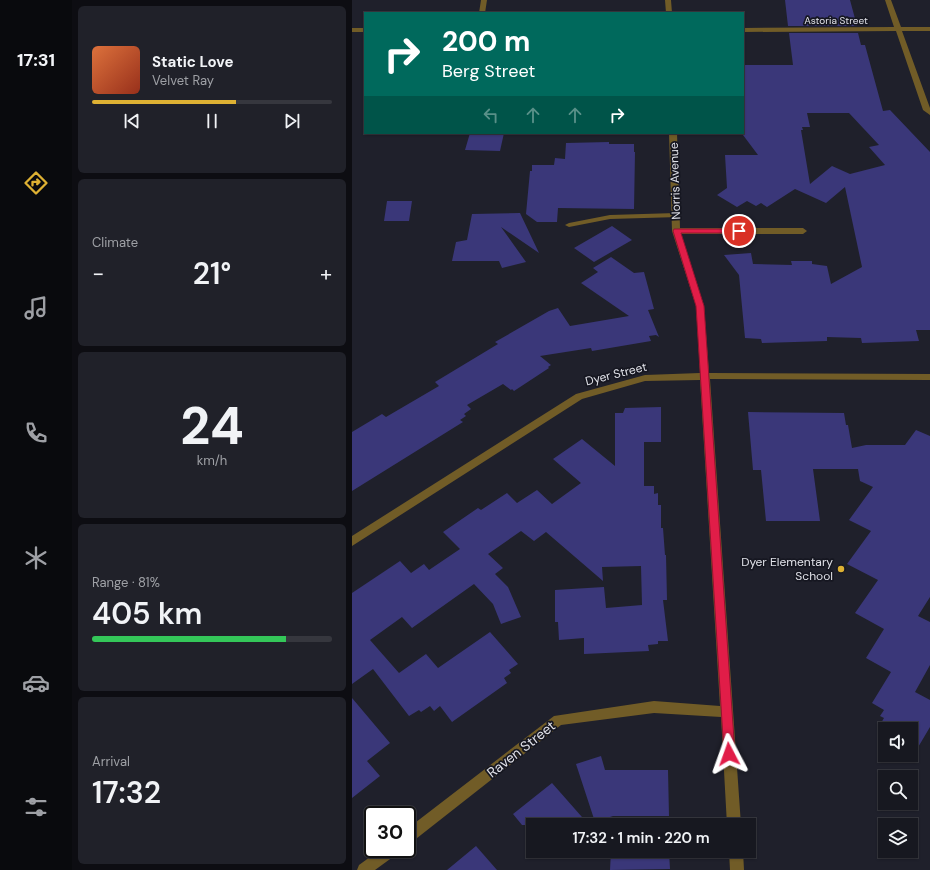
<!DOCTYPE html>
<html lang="en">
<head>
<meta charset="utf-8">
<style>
  :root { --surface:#171820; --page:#202129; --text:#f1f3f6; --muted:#9ea0a5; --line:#36373e; --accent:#deb133 }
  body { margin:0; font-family:"DM Sans",sans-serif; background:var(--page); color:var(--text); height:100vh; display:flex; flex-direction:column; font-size:15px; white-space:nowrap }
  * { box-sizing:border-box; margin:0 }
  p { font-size:13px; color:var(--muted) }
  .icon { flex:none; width:22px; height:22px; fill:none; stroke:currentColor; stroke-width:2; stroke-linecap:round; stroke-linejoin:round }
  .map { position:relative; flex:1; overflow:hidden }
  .details { display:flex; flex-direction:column; gap:6px; padding:6px; background:#0d0d12; width:280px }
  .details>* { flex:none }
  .banner { position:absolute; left:12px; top:12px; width:380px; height:122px; border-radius:0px; box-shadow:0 1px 3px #0004,0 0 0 1px var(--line); background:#00695c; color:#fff; overflow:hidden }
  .controls { position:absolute; left:526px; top:722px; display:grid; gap:8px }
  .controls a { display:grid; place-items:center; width:40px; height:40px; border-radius:0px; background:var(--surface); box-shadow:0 1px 3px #0004,0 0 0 1px var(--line); font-size:20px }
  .speed { position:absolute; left:12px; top:806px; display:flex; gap:8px; font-size:20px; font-weight:700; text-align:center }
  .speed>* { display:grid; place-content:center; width:52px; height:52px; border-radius:50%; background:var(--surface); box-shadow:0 1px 3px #0004,0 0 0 1px var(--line); line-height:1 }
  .speed .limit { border:2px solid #111; border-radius:6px; background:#fff; color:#111 }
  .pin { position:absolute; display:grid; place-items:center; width:34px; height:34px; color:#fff; margin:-17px; border:2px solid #fff; border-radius:50%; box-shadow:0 1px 4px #0007 }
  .me { position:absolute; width:44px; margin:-22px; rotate:356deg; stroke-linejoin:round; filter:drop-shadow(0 0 3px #0008) }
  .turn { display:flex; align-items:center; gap:14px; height:84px; padding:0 12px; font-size:18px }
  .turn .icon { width:52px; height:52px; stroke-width:2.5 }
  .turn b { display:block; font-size:28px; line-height:34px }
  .lanes { display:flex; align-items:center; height:38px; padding:0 12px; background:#0003; justify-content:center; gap:20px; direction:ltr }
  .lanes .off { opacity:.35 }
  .big { font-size:30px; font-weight:600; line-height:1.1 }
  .details .card { flex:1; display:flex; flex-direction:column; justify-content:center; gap:6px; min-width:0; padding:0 14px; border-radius:6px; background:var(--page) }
  .details .dial { align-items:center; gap:0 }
  .dial b { font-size:52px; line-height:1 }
  .song { display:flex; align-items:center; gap:12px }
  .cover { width:48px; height:48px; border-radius:6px; background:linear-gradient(135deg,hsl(20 70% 55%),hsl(10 70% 35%)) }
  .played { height:4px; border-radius:2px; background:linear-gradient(90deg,var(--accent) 60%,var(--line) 60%) }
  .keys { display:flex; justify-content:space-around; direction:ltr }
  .heat { display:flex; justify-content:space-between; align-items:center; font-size:22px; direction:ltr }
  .charge { height:6px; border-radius:3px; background:linear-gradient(90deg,#34c759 81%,var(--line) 0) }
  .trip { position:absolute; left:174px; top:818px; width:230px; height:40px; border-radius:0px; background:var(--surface); box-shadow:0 1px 3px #0004,0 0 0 1px var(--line); font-weight:600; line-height:40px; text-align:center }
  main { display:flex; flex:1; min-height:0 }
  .tabs { display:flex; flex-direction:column; width:72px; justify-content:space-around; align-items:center; background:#090a0d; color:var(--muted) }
  .tabs .icon { width:28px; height:28px }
  .tabs .on { color:var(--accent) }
  .tabs b { font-size:18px; color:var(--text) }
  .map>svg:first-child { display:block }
  .building { fill:#3a3779; fill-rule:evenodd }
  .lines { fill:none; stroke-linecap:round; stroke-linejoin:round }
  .lane { fill:#715c27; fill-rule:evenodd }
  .street { fill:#715c27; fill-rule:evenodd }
  .route { fill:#e11d48; stroke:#92132f }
  .poi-dot { fill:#deb133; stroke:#161721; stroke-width:1.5 }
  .labels { text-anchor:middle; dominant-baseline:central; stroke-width:3.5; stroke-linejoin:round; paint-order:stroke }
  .far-street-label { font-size:10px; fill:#e0e1e8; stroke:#161721 }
  .street-label { font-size:12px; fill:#e0e1e8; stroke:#161721 }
  .poi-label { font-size:12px; fill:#e0e1e8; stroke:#161721; text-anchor:end }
  .near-street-label { font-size:14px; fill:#e0e1e8; stroke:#161721 }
</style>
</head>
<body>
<main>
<nav class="tabs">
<b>17:31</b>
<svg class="icon on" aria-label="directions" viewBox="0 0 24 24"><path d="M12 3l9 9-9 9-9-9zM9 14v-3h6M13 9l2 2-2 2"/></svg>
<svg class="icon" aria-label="music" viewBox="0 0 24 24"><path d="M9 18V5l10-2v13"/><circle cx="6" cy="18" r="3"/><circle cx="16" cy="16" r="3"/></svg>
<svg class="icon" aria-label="phone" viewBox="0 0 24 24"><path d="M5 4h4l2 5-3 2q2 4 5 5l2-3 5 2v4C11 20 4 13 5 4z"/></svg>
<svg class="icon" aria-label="climate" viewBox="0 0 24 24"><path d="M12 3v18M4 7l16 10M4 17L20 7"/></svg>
<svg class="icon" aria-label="car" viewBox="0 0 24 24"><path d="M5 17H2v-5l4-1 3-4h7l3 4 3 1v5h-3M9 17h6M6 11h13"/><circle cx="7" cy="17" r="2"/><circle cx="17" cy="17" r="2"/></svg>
<svg class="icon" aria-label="filters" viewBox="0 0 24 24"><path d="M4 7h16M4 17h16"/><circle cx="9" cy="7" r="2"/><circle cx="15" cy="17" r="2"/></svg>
</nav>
<section class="details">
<div class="card">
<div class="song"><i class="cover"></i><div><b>Static Love</b><p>Velvet Ray</p></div></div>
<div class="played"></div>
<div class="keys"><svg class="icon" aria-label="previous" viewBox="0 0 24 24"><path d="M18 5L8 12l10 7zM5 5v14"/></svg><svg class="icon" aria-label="pause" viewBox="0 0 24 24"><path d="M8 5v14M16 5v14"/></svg><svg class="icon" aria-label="next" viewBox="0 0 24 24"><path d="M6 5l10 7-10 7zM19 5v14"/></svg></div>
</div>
<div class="card"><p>Climate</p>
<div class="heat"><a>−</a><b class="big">21°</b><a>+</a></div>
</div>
<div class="card dial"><b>24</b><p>km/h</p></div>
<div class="card"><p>Range · 81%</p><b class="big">405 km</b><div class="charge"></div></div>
<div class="card"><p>Arrival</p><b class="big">17:32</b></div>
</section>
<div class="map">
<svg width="578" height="870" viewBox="0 0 578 870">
  <rect width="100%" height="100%" fill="#1f202b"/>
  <!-- building -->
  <path class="building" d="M433,0H498L505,26H436Z
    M437,33H506L509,45H513L531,111L538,110L578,152V330H564L567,341L510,343L509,338L475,337V341L410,343L409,339L393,338L387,275L372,255L399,253L401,264L440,265L439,261H460V264L475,266L479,284L510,267L493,187L474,203L443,189L415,207L409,203L404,206L395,201L385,207L365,195L375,188L373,155H406L391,135V65H441ZM455,113H497L527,145L517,147L533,165L498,174L480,166L458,184L449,130H451L450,127H458Z
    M118,133H152L148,151L113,150Z
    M257,142V144H282V152H283L282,209L206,208L205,222H185L174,214L178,171H180V165H202L203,158L213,159L214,143Z
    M35,201H60L57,221H32Z
    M168,213L187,253L149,227L174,262L150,268L147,261H100L104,242L115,240L120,214Z
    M260,226L280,240L242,262L222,248Z
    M259,257L282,273L292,272L302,309L296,310L307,337L304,335L297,336L299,341L240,351L239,348L188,356L199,365L196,367L197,368L162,391L160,389L159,390L151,384L115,405L119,409L112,414L114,416L108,420L111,422L0,491V432L30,414L34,417L87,386L83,382L146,344L143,342L197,311L206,308L218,326L277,316L229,283L246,272L241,268Z
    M309,407V442H292V486H302V494L306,493V505H309V528H311L313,555H314L315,600H311L316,641H306V644L296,645L297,651L232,654V638L207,640L206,622H203V590L252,587L254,608L290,605L289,566L250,567L251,581L194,532L182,541L169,531L136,554L151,568L143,574L156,587L169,617L149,624L141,604L122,584L60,628L50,617L18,640L47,673L74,654L86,668L138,632L166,664L157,670L159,673L152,678L155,683L100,722L88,706L82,711L78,706L69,712L67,710L57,716L21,669L0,684V593L48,561L59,573L72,564L77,570L108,549L91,532L126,508L129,510L155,493L165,503L185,490L200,504L229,483L201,459L230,439L263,466V413H271L273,408Z
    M396,412L492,413L494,425H496L500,448L514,445H553L564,430L578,436V597L566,616L578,622V665L563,692L578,700V727L565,749L559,747V729H533V734L525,730L532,718L528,716L532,710L520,703L539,672L514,658L532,629L503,613L526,580L495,564L519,531L497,520L521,487L508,481L506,469H461L468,521H414L409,470H401Z
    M0,698L38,743L15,761L28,776L0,798Z
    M249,756L253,770H316L317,816H261L243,822L224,764Z
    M200,783L237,825H170L161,814Z
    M124,846L145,870H95Z
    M259,851H317L318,869L258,870Z"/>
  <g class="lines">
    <!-- lane -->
    <path class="lane" d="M129,0H135L133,13H127Z
      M324,213H327V217L258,219L217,227L213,225L217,223L258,215Z"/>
    <!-- street -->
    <path class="street" d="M313,0H319L320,13H314Z
      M533,0H539L549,27H578V31H550L578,108V115L571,110L544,31L391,32V28L542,27Z
      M0,28H13V32H0Z
      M317,133H325L328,228H451L455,231L451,234H329L352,306L357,373L578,374V380L358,379L389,825H375L369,717L302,713L209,725L60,842L55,844V829L202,716L302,701L368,706L348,380L293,381L230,399L0,546V536L224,394L293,375L348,373L344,306L320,231Z
      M29,849H47L45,854L23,870H5L7,865Z
      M377,851H391L392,870H378Z"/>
  </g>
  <!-- route -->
  <path class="route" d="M322,229H387L391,231L387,233H329L352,306L383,754L381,758L377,760L373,758L372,754L344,306L321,231Z"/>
  <!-- markers -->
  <circle class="poi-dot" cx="489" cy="569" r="4"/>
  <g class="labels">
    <!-- far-street labels -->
    <g class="far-street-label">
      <text x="484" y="20">Astoria Street</text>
    </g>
    <!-- street labels -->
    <g class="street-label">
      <text transform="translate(323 181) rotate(-92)">Norris Avenue</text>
      <text transform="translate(264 374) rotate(-14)">Dyer Street</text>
    </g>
    <!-- poi labels -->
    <g class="poi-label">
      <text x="481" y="562">Dyer Elementary<tspan x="481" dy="14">School</tspan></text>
    </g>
    <!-- near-street labels -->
    <g class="near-street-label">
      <text transform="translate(169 749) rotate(-38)">Raven Street</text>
    </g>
  </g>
</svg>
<div class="controls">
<a><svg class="icon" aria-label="sound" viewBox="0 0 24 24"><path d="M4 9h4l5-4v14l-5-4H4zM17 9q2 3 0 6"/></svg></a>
<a><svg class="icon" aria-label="search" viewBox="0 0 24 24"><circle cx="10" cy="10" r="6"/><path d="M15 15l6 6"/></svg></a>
<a><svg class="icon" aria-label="layers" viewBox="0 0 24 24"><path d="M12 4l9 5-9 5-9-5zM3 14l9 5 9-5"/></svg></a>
</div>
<div class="speed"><div class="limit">30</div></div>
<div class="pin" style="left:387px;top:231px;background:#d93025"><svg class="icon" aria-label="arrive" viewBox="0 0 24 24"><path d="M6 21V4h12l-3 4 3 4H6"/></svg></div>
<svg class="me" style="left:377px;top:754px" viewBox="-20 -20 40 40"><path d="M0-17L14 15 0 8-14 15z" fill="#e11d48" stroke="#fff" stroke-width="4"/></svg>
<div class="trip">17:32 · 1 min · 220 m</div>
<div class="banner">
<div class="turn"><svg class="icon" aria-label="right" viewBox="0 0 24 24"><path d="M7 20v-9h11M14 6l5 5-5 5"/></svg><div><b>200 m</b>Berg Street</div></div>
<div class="lanes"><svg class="icon off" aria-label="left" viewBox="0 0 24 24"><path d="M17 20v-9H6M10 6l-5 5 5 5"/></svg><svg class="icon off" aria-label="ahead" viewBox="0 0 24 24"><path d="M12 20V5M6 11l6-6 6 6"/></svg><svg class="icon off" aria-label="ahead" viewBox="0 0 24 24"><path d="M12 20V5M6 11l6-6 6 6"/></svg><svg class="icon" aria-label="right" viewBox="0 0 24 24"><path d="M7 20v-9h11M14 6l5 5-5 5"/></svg></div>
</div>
</div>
</main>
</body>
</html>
